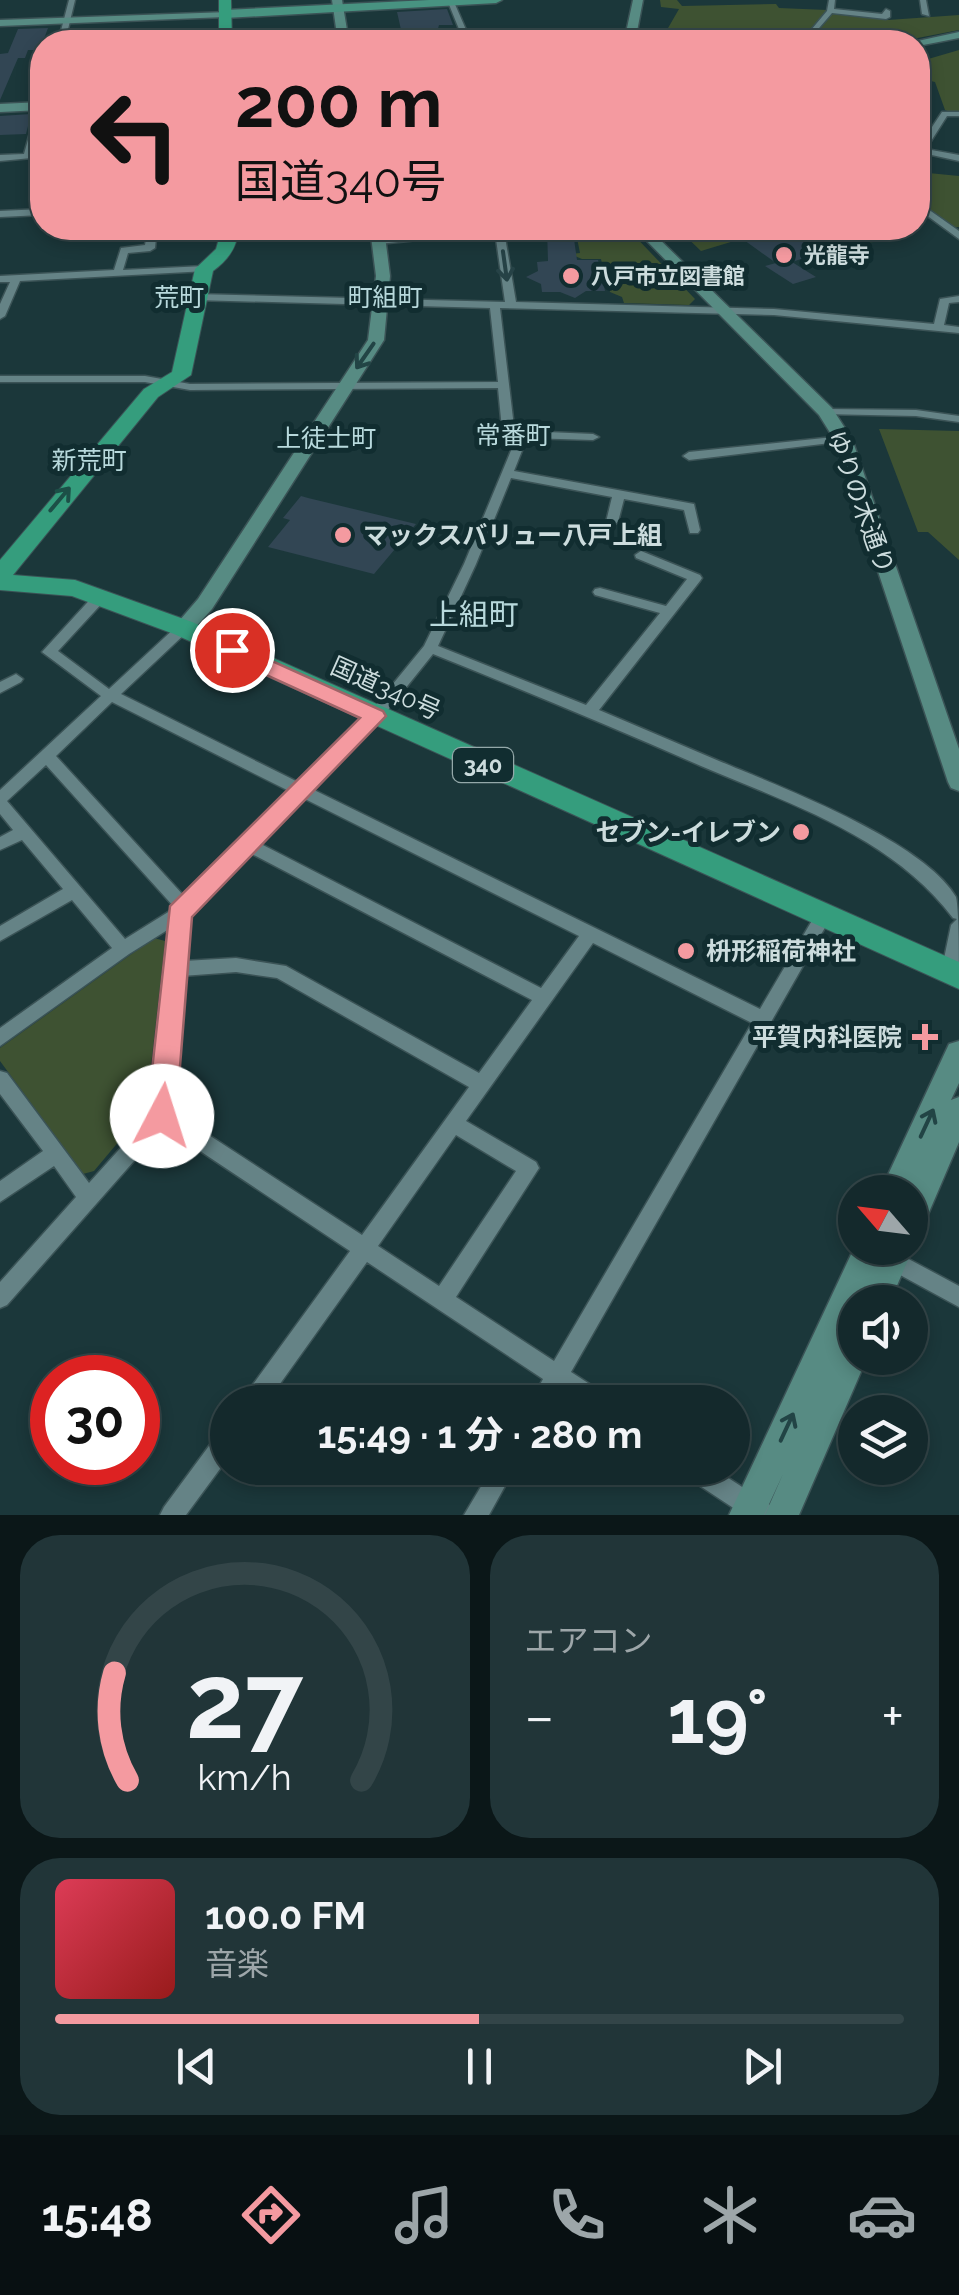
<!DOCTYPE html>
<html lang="ja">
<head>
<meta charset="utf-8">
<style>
  :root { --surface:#14292c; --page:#213538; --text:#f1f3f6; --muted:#9da6a9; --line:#334548; --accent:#f49aa0 }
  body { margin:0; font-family:Raleway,"Noto Sans JP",sans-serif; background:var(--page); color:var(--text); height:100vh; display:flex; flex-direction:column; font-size:38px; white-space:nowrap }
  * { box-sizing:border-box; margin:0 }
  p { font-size:32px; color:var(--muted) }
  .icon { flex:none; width:55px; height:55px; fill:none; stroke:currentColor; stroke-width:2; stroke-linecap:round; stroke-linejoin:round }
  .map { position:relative; height:1515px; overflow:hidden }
  .drawer { display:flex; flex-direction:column; gap:20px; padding:20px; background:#0b1718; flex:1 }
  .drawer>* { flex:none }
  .hud { position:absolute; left:30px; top:30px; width:900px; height:210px; border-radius:40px; box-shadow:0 5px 15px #0003,0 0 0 2px var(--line); background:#f49aa0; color:#111; overflow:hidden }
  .needle { width:65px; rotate:298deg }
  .tools { position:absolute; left:838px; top:1175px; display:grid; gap:20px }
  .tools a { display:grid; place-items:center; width:90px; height:90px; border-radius:50%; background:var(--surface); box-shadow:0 5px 15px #0003,0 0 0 2px var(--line); font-size:50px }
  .speed { position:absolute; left:30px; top:1355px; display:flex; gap:20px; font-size:50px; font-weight:700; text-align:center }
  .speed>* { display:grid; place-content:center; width:130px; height:130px; border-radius:50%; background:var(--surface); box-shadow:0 5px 15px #0003,0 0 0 2px var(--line); line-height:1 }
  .speed .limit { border:15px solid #d22; background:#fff; color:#111 }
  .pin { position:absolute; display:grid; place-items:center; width:85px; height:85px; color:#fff; margin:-42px; border:5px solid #fff; border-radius:50%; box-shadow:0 2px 10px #0007 }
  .me { position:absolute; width:110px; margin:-55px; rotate:5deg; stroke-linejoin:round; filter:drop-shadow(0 0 8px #0008) }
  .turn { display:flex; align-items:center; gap:35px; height:210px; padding:0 40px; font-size:45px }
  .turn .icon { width:130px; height:130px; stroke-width:2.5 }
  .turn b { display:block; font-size:70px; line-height:85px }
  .big { font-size:75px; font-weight:700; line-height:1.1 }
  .drawer .card { flex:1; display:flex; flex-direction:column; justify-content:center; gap:15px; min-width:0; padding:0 35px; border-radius:40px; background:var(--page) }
  .drawer .dial { align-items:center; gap:0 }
  .dial svg { height:260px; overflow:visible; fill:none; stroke:var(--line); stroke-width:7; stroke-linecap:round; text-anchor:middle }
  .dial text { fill:var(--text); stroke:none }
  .song { display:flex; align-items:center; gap:30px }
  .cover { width:120px; height:120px; border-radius:15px; background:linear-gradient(135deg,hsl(350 70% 55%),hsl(0 70% 35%)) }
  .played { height:10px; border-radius:5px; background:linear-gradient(90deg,var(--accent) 50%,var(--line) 50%) }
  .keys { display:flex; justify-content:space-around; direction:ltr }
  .heat { display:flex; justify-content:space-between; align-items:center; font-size:55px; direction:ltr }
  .drawer .tiles { flex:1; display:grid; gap:20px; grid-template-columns:1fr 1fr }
  .card:last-child { grid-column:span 2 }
  .trip { position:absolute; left:210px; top:1385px; width:540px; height:100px; border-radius:50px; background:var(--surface); box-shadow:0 5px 15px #0003,0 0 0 2px var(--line); font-weight:700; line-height:100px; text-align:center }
  .tabs { display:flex; height:160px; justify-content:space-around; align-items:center; background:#081012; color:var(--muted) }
  .tabs .icon { width:70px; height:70px }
  .tabs .current { color:var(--accent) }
  .tabs b { font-size:45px; color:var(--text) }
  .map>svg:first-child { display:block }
  .green { fill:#3e5232 }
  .building { fill:#324654 }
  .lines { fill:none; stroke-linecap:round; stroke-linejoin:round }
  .street-casing { stroke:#3b5356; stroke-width:3 }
  .secondary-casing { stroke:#3b5356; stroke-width:3 }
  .primary-casing { stroke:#3b5356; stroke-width:3 }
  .highway-casing { stroke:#3b5356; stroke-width:2 }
  .street { fill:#658386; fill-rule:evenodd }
  .secondary { fill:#578b83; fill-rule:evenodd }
  .primary { fill:#489381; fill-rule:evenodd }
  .highway { fill:#359d7d; fill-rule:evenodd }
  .oneway { stroke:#264246 }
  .oneway2 { stroke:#224445 }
  .oneway3 { stroke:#1c4f47 }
  .route { fill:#f49aa0; stroke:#9f6468; stroke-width:2.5 }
  .poi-dot { fill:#f49aa0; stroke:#112d30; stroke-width:4 }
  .labels { text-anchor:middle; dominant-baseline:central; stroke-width:10; stroke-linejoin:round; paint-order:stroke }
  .far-poi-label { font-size:22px; font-weight:bold; fill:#ccdcdd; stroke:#112d30; text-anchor:start }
  .shield { fill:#112d30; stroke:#94a8a9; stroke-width:2.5 }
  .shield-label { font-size:22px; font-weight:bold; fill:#ccdcdd }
  .far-quarter-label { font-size:25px; fill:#b8d9dc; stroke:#112d30 }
  .street-label { font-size:25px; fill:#ccdcdd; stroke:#112d30 }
  .poi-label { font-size:25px; font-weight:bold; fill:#ccdcdd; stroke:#112d30; text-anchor:start }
  .quarter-label { font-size:30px; fill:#b8d9dc; stroke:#112d30 }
</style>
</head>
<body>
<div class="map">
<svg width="959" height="1515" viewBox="0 0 959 1515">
  <rect width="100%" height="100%" fill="#1b373a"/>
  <!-- green -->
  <path class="green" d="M660,0H677L682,6L776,4L779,8L827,10L801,42H660L679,9L661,7Z
    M833,12L888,20L959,15V30L897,42H834L837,36L816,34Z
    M959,50V116L945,110L935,82L918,78V62Z
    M918,172L959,176V227L946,228L918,205Z
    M575,228H627L695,299L689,305L624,303L622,297L610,292L607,282L618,274L603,268L601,259H582L570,254L580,253Z
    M677,228H730L744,238L701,251Z
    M808,228H892L889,241L845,244Z
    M879,429L959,431V560L928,532H918Z
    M154,938L165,941L147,1101L141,1115L94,1171L83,1174L0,1061V1048Z"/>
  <!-- building -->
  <path class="building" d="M447,9L453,25H439L437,32L402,34L397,12Z
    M48,28L40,50H28L25,58H18L0,100V54L8,53L18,29Z
    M31,114L26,134L0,135V116Z
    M794,228L817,241L809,243L816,248L800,253L807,257L792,262L816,277L793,284L765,266L776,263L744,240Z
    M547,229L573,232L577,260H598L600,268L615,274L603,281L605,291H586L575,298L560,292H542L541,284L526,277L538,271L537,262L548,261Z
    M301,496L308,498L416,524L374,574L268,547L290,520L283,518Z"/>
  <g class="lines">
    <!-- street casing -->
    <g class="street-casing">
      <path id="street" d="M69,0H75L65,42H58Z
        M451,0L454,2L470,39L632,32L636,34L632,36L451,42L463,39L448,2Z
        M829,0H835L834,9L882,14L886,9L890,11V17L886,19L832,13L807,42H801L827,11Z
        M920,0H926L929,16L922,14Z
        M42,102V117L33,153H42V157L0,161V155L24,154L38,104Z
        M942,112H959V116H947L926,149L959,155V161L918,152V148Z
        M918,202L959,231V239L918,209Z
        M42,209V215L0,217V211Z
        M148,228H157L155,248L150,251L128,253L123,270L204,266L209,269L207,271L20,281L5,316L0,319V304L10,282H0V276L114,270L121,248L145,245Z
        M481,228H508L504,231L516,302L774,309L934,324L940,299L959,296V302L949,303L944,325L959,327V333L774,315L500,308L514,427L524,431L593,434L599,437L593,440L527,438L514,471L694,504L700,530L698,533H690L684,510L624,499L618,522L612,526L608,525L606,522L612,497L511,478L476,564L438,646L586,705L660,613L595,595L593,592L595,589L600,588L666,606L687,579L636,558L635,555L641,551L700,575L702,578L700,581L599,710C639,727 679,744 719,761C779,786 924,841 956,897C959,910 959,956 959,973L956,978L950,980L944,978L941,973L951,925L957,919L953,918C892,837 791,804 701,766C612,727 523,690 433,654L380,720L312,789L760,1009L817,912L823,910L829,912L831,917L571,1372L605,1394L608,1402H578L561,1391L554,1402H531L543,1379L367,1262L267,1402H243L246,1394L350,1251L164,1127L7,1305L0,1308V1282L76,1197L54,1166L0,1202V1181L43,1151L0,1094V1071L7,1073L89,1183L153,1112L169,929L129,954L0,1046V1028L112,948L72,900L0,941V926L63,889L22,840L0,850V837L13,830L0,814V790L101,696L42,652L96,593L101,592L108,596L106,599L58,651L109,689L178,625H188L190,628L188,631L121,694L300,783L370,712L424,646L464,564L517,436L502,429L498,388L190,390L145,382H0V376H145L190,384L498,382L490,308L195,300L190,297L195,294L505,302L495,232L379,244L374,241L379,238ZM112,702L291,792L185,897L56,756ZM46,765L175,908L173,909L125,939L7,801ZM303,798L579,936L541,988L259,843ZM250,853L532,1000L479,1073L286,966L236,958L184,961L187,917ZM593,943L752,1023L554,1361L456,1297L539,1168L536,1162L466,1121ZM236,972L277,978L469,1087L362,1235L172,1111L182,976ZM456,1135L516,1171L439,1286L378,1246Z
        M826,409L916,410L959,416V422L916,416L822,414V410Z
        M843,436L849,439L847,441L689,460L683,456L689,452Z
        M16,674L23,679L21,682L0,693V682Z
        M888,1248L959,1286V1307L880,1264L877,1257L880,1250Z
        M228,1428V1458L186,1515H160L164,1507L220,1431Z
        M492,1468H515L489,1515H464Z
        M682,1468H713L773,1507L777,1515H744L685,1476Z"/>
    </g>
    <!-- secondary casing -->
    <g class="secondary-casing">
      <path id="secondary" d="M332,0H342L349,42H338Z
        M633,0H643L635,42H624Z
        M229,12L225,17L0,26V20Z
        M959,32V38L918,46L913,42Z
        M42,102V110L0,112V104Z
        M370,228H384L390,276L384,340L212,609L190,633H176L173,628L198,599L368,340L376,276Z
        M634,228H648L832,408L852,439L959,749V791L951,788L948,782L834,439L819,415Z
        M959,1041V1083L951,1100L959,1097V1142L921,1231L910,1236V1192H880L949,1044Z
        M910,1240L913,1248L890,1302H855V1315L846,1335L855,1331V1358H867L799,1515H765L783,1474L764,1515H729L855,1246L910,1248Z"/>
    </g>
    <!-- primary casing -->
    <g class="primary-casing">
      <path id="primary" d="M429,0H502L496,3L225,18L219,14L225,10Z"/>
    </g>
    <!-- highway casing -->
    <g class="highway-casing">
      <path id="highway" d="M219,0H231L232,42H219Z
        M222,228H238C238,247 228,260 213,271L191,375L158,397L13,575L75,580L192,622L959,962V989L174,634L72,596L0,590V560L144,389L172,372L195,269L216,249Z"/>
    </g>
    <!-- street -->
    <use href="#street" class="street"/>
    <!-- secondary -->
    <use href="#secondary" class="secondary"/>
    <!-- primary -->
    <use href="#primary" class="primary"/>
    <!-- highway -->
    <use href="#highway" class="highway"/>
  </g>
  <!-- one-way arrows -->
  <defs><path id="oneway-shaft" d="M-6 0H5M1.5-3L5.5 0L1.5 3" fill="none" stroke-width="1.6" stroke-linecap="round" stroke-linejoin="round" transform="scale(2.5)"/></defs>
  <use class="oneway" href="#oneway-shaft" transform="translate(505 266) rotate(82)"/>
  <g class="oneway2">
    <use href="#oneway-shaft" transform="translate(365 356) rotate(125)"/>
    <use href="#oneway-shaft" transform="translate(927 1123) rotate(-65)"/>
    <use href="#oneway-shaft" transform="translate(787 1427) rotate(-65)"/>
  </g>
  <use class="oneway3" href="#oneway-shaft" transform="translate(60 499) rotate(-50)"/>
  <!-- route -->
  <path class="route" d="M232,643L383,711L386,716L192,917L176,1116L172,1125L162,1129L151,1125L147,1116L170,906L360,718L225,656L221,650L225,645Z"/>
  <!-- markers -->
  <g class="poi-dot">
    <circle cx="784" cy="255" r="10"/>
    <circle cx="571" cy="276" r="10"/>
    <circle cx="343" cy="535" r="10"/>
    <circle cx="801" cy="832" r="10"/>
    <circle cx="686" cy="951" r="10"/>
    <path d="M920 1022h10v10h10v10h-10v10h-10v-10h-10v-10h10z"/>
  </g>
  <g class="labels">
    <!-- far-poi labels -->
    <g class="far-poi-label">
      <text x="804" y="255">光龍寺</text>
      <text x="591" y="276">八戸市立図書館</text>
    </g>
    <!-- shield labels -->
    <rect class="shield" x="453" y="748" width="60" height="34" rx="8"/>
    <g class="shield-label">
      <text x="483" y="765">340</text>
    </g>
    <!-- far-quarter labels -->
    <g class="far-quarter-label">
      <text x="179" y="297">荒町</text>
      <text x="385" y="297">町組町</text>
      <text x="513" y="435">常番町</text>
      <text x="326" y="438">上徒士町</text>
      <text x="89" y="460">新荒町</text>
    </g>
    <!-- street labels -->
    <g class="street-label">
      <text transform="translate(861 502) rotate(70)">ゆりの木通り</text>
      <text transform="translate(386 688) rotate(24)">国道340号</text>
    </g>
    <!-- poi labels -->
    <g class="poi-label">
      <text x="363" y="535">マックスバリュー八戸上組</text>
      <text x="781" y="832" text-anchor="end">セブン-イレブン</text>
      <text x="706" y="951">枡形稲荷神社</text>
      <text x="902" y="1037" text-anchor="end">平賀内科医院</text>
    </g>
    <!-- quarter labels -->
    <g class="quarter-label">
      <text x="474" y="614">上組町</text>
    </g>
  </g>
</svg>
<div class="tools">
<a><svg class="needle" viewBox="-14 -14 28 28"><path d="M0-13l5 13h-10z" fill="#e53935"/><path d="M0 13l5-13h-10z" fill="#9da6a9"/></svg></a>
<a><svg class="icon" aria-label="sound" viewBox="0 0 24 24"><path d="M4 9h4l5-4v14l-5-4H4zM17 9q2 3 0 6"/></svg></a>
<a><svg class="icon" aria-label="layers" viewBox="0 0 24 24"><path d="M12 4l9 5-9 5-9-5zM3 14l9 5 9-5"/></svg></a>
</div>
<div class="speed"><div class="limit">30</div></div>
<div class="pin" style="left:232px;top:650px;background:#d93025"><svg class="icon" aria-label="arrive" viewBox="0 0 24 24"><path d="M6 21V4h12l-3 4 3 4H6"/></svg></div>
<svg class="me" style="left:162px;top:1116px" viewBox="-20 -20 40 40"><circle r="19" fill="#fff"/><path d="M0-13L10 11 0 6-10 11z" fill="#f49aa0"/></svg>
<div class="trip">15:49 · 1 分 · 280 m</div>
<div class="hud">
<div class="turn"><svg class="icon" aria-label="left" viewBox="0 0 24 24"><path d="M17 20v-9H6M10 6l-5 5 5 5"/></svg><div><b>200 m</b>国道340号</div></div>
</div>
</div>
<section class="drawer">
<div class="tiles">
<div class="card dial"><svg viewBox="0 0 100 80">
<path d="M14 69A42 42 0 1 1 86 69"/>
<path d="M14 69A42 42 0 0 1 10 36" stroke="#f49aa0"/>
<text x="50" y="56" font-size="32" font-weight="700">27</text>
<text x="50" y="72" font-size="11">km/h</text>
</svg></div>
<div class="card"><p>エアコン</p>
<div class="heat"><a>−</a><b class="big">19°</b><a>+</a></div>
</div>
<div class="card">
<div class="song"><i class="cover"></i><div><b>100.0 FM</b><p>音楽</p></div></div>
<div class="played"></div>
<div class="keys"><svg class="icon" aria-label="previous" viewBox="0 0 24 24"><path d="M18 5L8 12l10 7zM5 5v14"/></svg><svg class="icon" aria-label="pause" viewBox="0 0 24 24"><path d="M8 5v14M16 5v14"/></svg><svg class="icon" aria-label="next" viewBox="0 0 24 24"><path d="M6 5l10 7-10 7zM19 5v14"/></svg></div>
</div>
</div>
</section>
<nav class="tabs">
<b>15:48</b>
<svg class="icon current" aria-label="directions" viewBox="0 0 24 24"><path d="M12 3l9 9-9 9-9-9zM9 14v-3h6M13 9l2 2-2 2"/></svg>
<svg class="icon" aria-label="music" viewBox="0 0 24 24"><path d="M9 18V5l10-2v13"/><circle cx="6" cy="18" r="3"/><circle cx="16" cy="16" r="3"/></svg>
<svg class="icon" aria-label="phone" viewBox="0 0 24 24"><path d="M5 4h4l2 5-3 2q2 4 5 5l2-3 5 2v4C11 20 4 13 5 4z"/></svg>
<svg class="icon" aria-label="climate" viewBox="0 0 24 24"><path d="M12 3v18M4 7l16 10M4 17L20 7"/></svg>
<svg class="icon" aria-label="car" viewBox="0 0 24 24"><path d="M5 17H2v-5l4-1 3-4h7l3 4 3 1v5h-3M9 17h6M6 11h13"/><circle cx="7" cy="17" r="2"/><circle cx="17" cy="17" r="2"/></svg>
</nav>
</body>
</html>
